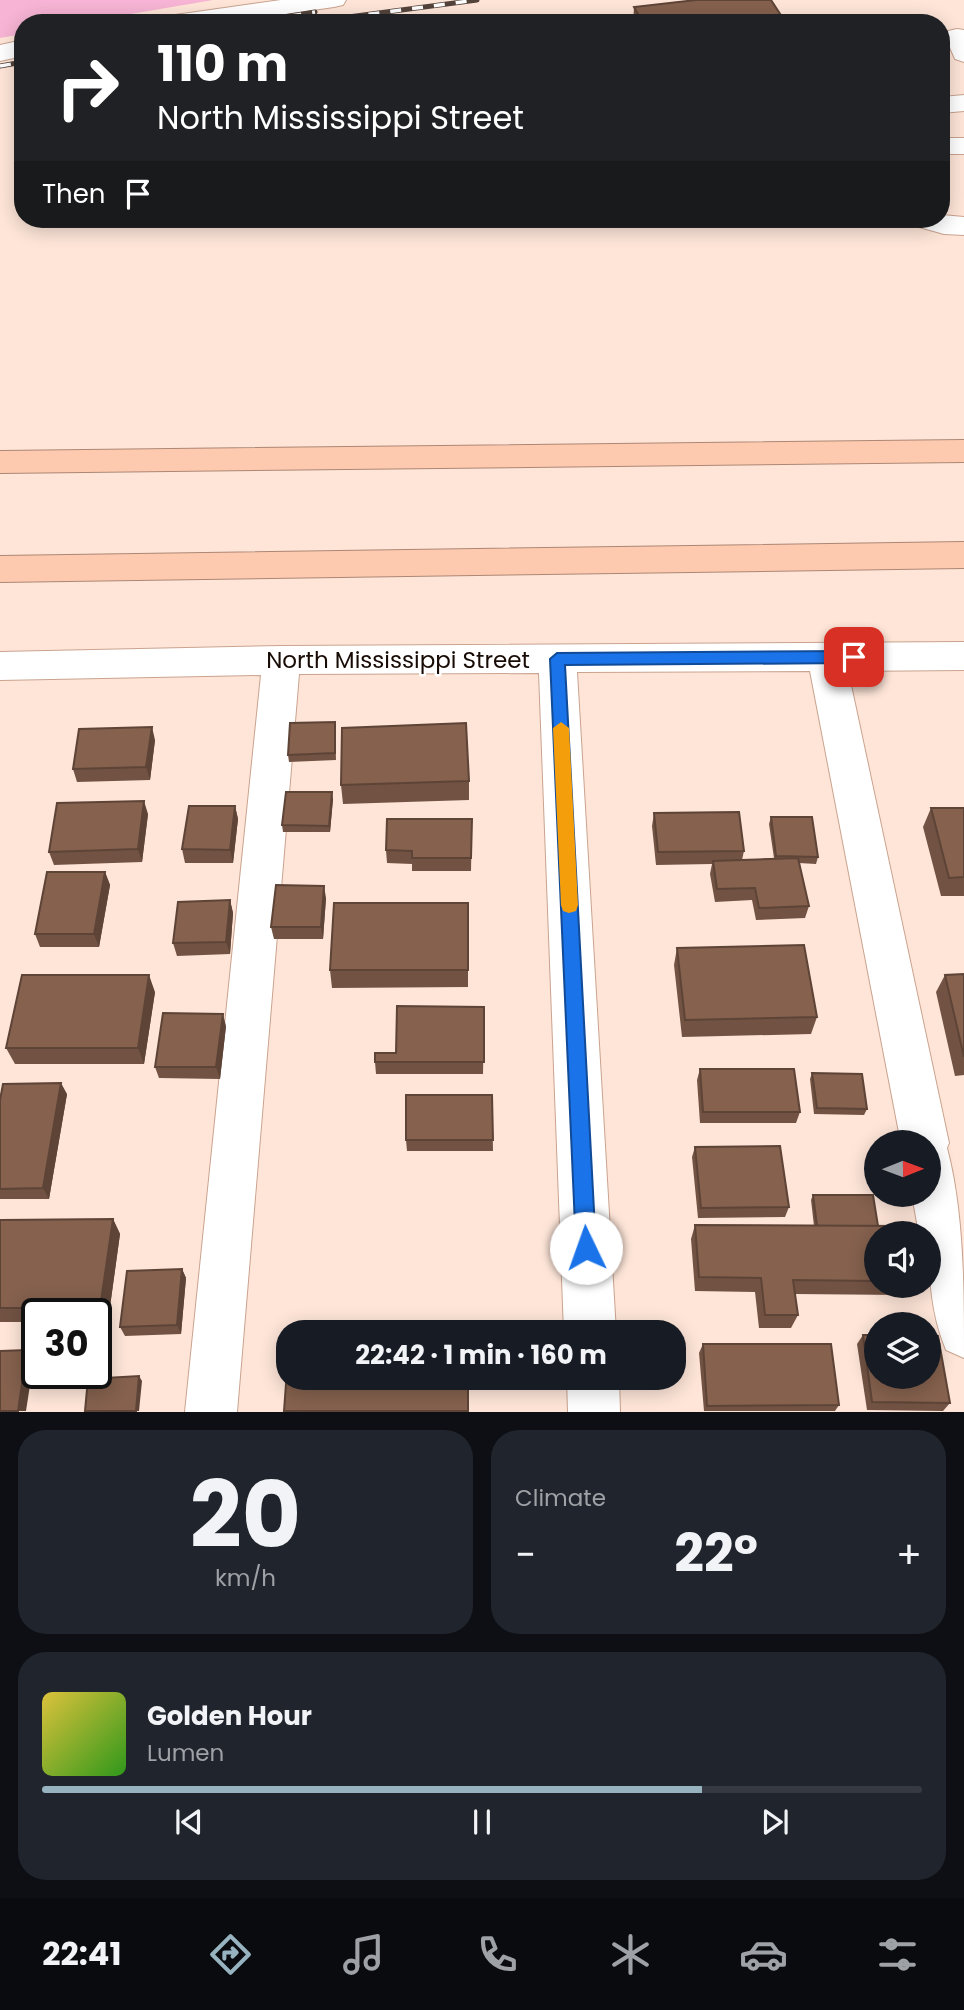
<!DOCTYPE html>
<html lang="en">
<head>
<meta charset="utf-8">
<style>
  :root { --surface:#171b24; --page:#20242c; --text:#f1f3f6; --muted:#9ea1a6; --line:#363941; --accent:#97b3bf }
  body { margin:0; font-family:Poppins,sans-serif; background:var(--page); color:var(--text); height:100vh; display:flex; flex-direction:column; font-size:26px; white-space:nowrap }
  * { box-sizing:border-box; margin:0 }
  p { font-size:23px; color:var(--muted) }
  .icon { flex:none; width:38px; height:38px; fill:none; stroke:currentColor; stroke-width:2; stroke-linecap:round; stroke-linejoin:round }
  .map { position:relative; height:1412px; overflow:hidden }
  .side { display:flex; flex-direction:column; gap:18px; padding:18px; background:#0d0f14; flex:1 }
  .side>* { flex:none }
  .top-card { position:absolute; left:14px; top:14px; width:936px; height:214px; border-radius:28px; box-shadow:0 4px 18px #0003; background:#202124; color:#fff; overflow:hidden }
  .needle { width:46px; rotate:89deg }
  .tools { position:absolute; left:864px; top:1130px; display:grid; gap:14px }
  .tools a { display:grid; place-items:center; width:77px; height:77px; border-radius:50%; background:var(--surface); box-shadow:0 4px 18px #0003; font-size:35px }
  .speed { position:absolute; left:21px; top:1298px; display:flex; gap:14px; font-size:35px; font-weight:700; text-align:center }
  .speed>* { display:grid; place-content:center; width:91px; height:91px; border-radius:50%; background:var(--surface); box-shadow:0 4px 18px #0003; line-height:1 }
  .speed .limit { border:4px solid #111; border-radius:10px; background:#fff; color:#111 }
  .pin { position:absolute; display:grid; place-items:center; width:60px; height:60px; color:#fff; margin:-30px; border-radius:14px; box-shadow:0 4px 10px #0006 }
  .me { position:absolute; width:77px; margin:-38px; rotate:357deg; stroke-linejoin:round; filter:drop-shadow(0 0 5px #0008) }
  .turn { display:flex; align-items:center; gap:24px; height:147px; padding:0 28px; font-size:32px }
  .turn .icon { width:91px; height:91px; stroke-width:2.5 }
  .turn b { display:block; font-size:49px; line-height:60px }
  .then { display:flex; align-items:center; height:66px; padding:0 28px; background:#0003; gap:14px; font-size:26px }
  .big { font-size:52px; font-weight:700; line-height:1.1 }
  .side .widget { flex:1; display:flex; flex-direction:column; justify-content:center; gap:10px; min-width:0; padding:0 24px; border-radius:28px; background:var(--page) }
  .side .dial { align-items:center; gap:0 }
  .dial b { font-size:91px; line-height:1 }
  .song { display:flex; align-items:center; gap:21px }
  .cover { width:84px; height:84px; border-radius:10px; background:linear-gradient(135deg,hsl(50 70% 55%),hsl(110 70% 35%)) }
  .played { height:7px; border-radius:4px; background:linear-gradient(90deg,var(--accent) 75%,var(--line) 75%) }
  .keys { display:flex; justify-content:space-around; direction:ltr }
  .heat { display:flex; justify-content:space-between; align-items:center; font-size:38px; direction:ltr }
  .side .tiles { flex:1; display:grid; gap:18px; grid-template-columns:1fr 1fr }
  .widget:last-child { grid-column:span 2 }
  .trip { position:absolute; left:276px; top:1320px; width:410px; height:70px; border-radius:28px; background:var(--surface); box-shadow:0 4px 18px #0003; font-weight:700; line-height:70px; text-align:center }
  .menu { display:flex; height:112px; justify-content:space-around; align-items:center; background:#090b0e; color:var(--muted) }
  .menu .icon { width:49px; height:49px }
  .menu .current { color:var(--accent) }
  .menu b { font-size:32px; color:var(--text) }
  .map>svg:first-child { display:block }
  .green { fill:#f7b4d4 }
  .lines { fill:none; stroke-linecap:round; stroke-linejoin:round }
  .minor-casing { stroke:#caa38e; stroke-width:2 }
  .highway-casing { stroke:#ad8774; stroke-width:2 }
  .minor { fill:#fff; fill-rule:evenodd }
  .highway { fill:#fdcab0; fill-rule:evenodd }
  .rail-casing { stroke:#53433b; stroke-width:5 }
  .rail { stroke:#fff; stroke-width:3.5; stroke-dasharray:11; stroke-linecap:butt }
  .wall { fill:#725343 }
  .shaded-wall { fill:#5d4437 }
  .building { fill:#85614e; stroke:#5d4437; stroke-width:2 }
  .route { fill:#1a73e8; stroke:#114b97; stroke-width:2 }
  .slow { fill:#f59e0b }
  .labels { text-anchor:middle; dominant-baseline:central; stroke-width:5; stroke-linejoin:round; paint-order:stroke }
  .street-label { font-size:23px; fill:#180b05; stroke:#fff }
</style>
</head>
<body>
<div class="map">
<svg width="964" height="1412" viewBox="0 0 964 1412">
  <rect width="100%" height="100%" fill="#fee5d8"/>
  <!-- green -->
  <path class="green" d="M0,0H213L78,23H23V34L0,38Z"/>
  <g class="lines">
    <!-- minor casing -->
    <g class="minor-casing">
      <path id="minor" d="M281,0H346L343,5L334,7L223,23H156L159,18L168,16Z
        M957,29L964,30V62L955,59L945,36L948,31Z
        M23,40V56L0,61V45Z
        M964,95V111L942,113V97Z
        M942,138H964V154H942Z
        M942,215L964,217V235L944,234L912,225L908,219H942Z
        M964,642V670L848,671L949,1143L947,1148C964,1212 964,1289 964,1358L946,1350C930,1312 929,1274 929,1234H919L912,1195H929V1143H901L810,671L577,672L616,1332H564L539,673L299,674L237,1412H185L261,675L0,680V652L281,646Z
        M567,1377H619L620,1412H568Z"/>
    </g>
    <!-- highway casing -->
    <g class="highway-casing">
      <path id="highway" d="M964,440V462L0,473V451Z
        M964,542V568L0,582V556Z"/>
    </g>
    <!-- minor -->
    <use href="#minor" class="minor"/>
    <!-- highway -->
    <use href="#highway" class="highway"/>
    <!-- rail casing -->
    <g class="rail-casing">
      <path id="rail" d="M247,23L315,12
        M303,23L477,0
        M0,66L23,62"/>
    </g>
    <!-- rail -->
    <use href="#rail" class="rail"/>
  </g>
  <!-- wall -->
  <path class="wall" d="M634,7L786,23H633Z
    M335,722L336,760L289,762L288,755Z
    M155,740L150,780L77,782L73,769Z
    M469,781V800L343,804L341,785Z
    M333,799L330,832H283L282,825Z
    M235,806L238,819L233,863H185L182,849Z
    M931,808H964V896H941L923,827Z
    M654,813L744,851L742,860L774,858L769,824L771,817L818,857L816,864L799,863L809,906L805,918L756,920L752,900L715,902L710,874L712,864L656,865L652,826Z
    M148,814L142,862L54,865L49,852Z
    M472,819L471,871H412V864L387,863L386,850Z
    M105,872L110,885L99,947H40L35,934Z
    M326,898L323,939H274L271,927Z
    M230,900L233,913L230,954L177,956L173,943Z
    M468,903V987L332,988L330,970Z
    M677,948L817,1017L811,1034L682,1037L674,965Z
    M964,974V1075L955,1076L936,992L945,975Z
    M155,992L144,1064H15L6,1048Z
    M484,1019L483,1074H376L375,1062L396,1053Z
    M226,1026L220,1079L159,1078L155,1067Z
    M700,1069L800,1112L796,1123H700L697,1080Z
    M812,1073L867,1109L864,1115L814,1114L810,1079Z
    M67,1094L49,1199H0V1100Z
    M492,1095L493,1151H407L406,1140Z
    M695,1147L789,1207L785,1217L698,1218L692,1157Z
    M813,1195L877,1234V1286H907L902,1295L795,1294L798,1315L791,1328H759L755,1292L695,1291L691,1239L695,1225L814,1226L811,1200Z
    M113,1219L120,1234L108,1321H96V1314H37V1322H0V1220Z
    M182,1269L186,1278L181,1334L125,1336L120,1327Z
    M863,1335L950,1403L943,1411L867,1410L857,1344Z
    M703,1344L839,1405L835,1411H704L699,1353Z"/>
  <!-- shaded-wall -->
  <path class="shaded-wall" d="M152,727L155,740L150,780L146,767Z
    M332,792L333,799L330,832L329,826Z
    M144,801L148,814L142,862L138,849Z
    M235,806L238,819L233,863L230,850Z
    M105,872L110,885L99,947L94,934Z
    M324,886L326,898L323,939L321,927Z
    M230,900L233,913L230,954L226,942Z
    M149,975L155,992L144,1064L138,1048Z
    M223,1014L226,1026L220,1079L216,1067Z
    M61,1083L67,1094L49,1199L43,1188Z
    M113,1219L120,1234L108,1321L100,1308Z
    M182,1269L186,1278L181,1334L177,1325Z
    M27,1350L34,1359L26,1411H18Z
    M139,1376L142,1381L139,1411H136Z"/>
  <!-- building -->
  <path class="building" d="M696,0H771L786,23H643L634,7Z
    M335,722V753L288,755L290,723Z
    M466,723L469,781L341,785L342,728Z
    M152,727L146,767L73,769L79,729Z
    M286,792H332L329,826L282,825Z
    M144,801L138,849L49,852L57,803Z
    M189,806H235L230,850L182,849Z
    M931,808H964V877L949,878Z
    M739,812L744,851L658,852L654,813Z
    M771,817H812L818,857L776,856Z
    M387,819H472L471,858H412V851L386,850Z
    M798,858L809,906L759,908L755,888L717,889L713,861Z
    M47,872H105L94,934H35Z
    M276,885L324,886L321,927H271Z
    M230,900L226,942L173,943L178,902Z
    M334,903H468V970H330Z
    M804,945L817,1017L685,1020L677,948Z
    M964,974V1057L945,975Z
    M22,975H149L138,1048H6Z
    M397,1006L484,1007V1062H375V1053H396Z
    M163,1013L223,1014L216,1067H155Z
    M700,1069H794L800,1112H703Z
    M812,1073L862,1074L867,1109L817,1108Z
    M61,1083L43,1188L0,1189V1100L3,1084Z
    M406,1095H492L493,1140H406Z
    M780,1146L789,1207L701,1208L695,1147Z
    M813,1195H873L878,1226H817Z
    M113,1219L100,1308H0V1220Z
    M695,1225L902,1226L903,1234H877V1281L793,1280L798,1315H765L761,1278L699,1277Z
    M182,1269L177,1325L120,1327L127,1271Z
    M863,1335H877V1377H929V1336H938L950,1403L872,1402Z
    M703,1344H831L839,1405L707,1406Z
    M27,1350L18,1411H0V1351Z
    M288,1357H289V1377H468V1411H284Z
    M139,1376L136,1411H85L88,1379Z"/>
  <!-- route -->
  <path class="route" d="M854,651L862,657L854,663L565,665L596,1248L593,1256L586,1259L579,1256L576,1248L550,659L557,653Z"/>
  <!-- slow -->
  <path class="slow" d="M561,722L569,728L578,905L576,911L569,913L563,911L561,905L553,728Z"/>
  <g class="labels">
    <!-- street labels -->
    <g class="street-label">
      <text x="398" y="660">North Mississippi Street</text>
    </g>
  </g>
</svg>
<div class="tools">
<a><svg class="needle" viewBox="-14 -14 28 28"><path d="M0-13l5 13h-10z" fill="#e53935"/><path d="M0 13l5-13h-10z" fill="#9ea1a6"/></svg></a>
<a><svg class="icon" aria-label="sound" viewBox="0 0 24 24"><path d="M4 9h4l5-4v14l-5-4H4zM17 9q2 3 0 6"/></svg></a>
<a><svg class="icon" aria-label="layers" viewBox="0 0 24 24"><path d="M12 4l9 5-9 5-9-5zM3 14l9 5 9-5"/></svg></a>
</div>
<div class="speed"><div class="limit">30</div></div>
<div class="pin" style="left:854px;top:657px;background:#d93025"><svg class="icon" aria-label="arrive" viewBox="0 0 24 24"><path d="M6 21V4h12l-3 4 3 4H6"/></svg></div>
<svg class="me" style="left:586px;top:1248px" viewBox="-20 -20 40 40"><circle r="19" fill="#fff"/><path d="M0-13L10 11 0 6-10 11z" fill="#1a73e8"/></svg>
<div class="trip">22:42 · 1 min · 160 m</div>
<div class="top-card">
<div class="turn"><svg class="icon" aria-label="right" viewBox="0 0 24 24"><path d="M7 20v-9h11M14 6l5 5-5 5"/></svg><div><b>110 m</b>North Mississippi Street</div></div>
<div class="then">Then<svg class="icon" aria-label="arrive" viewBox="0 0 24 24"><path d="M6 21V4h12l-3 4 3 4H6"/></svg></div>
</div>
</div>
<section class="side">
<div class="tiles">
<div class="widget dial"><b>20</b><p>km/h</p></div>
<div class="widget"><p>Climate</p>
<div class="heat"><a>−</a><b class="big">22°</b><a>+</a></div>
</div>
<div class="widget">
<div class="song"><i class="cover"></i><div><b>Golden Hour</b><p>Lumen</p></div></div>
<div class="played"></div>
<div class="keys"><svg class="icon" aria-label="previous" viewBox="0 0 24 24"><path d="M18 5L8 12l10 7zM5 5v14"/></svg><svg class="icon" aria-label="pause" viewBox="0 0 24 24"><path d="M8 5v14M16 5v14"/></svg><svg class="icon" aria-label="next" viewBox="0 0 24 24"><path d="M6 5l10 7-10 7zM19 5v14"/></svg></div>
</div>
</div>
</section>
<nav class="menu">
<b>22:41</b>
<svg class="icon current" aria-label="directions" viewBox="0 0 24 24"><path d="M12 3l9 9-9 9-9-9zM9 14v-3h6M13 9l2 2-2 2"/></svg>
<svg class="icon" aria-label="music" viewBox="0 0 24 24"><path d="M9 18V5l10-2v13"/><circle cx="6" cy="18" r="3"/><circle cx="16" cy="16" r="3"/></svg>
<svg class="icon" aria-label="phone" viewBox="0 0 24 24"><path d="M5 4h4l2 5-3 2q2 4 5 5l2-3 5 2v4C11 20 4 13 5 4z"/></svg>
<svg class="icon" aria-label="climate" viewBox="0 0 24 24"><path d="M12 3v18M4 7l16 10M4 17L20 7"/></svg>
<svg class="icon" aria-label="car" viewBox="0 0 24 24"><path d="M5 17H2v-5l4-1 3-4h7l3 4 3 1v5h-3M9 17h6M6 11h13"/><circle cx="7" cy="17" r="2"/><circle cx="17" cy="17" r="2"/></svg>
<svg class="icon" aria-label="filters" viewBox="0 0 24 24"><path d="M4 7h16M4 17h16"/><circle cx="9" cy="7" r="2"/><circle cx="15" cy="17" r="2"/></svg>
</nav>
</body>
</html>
